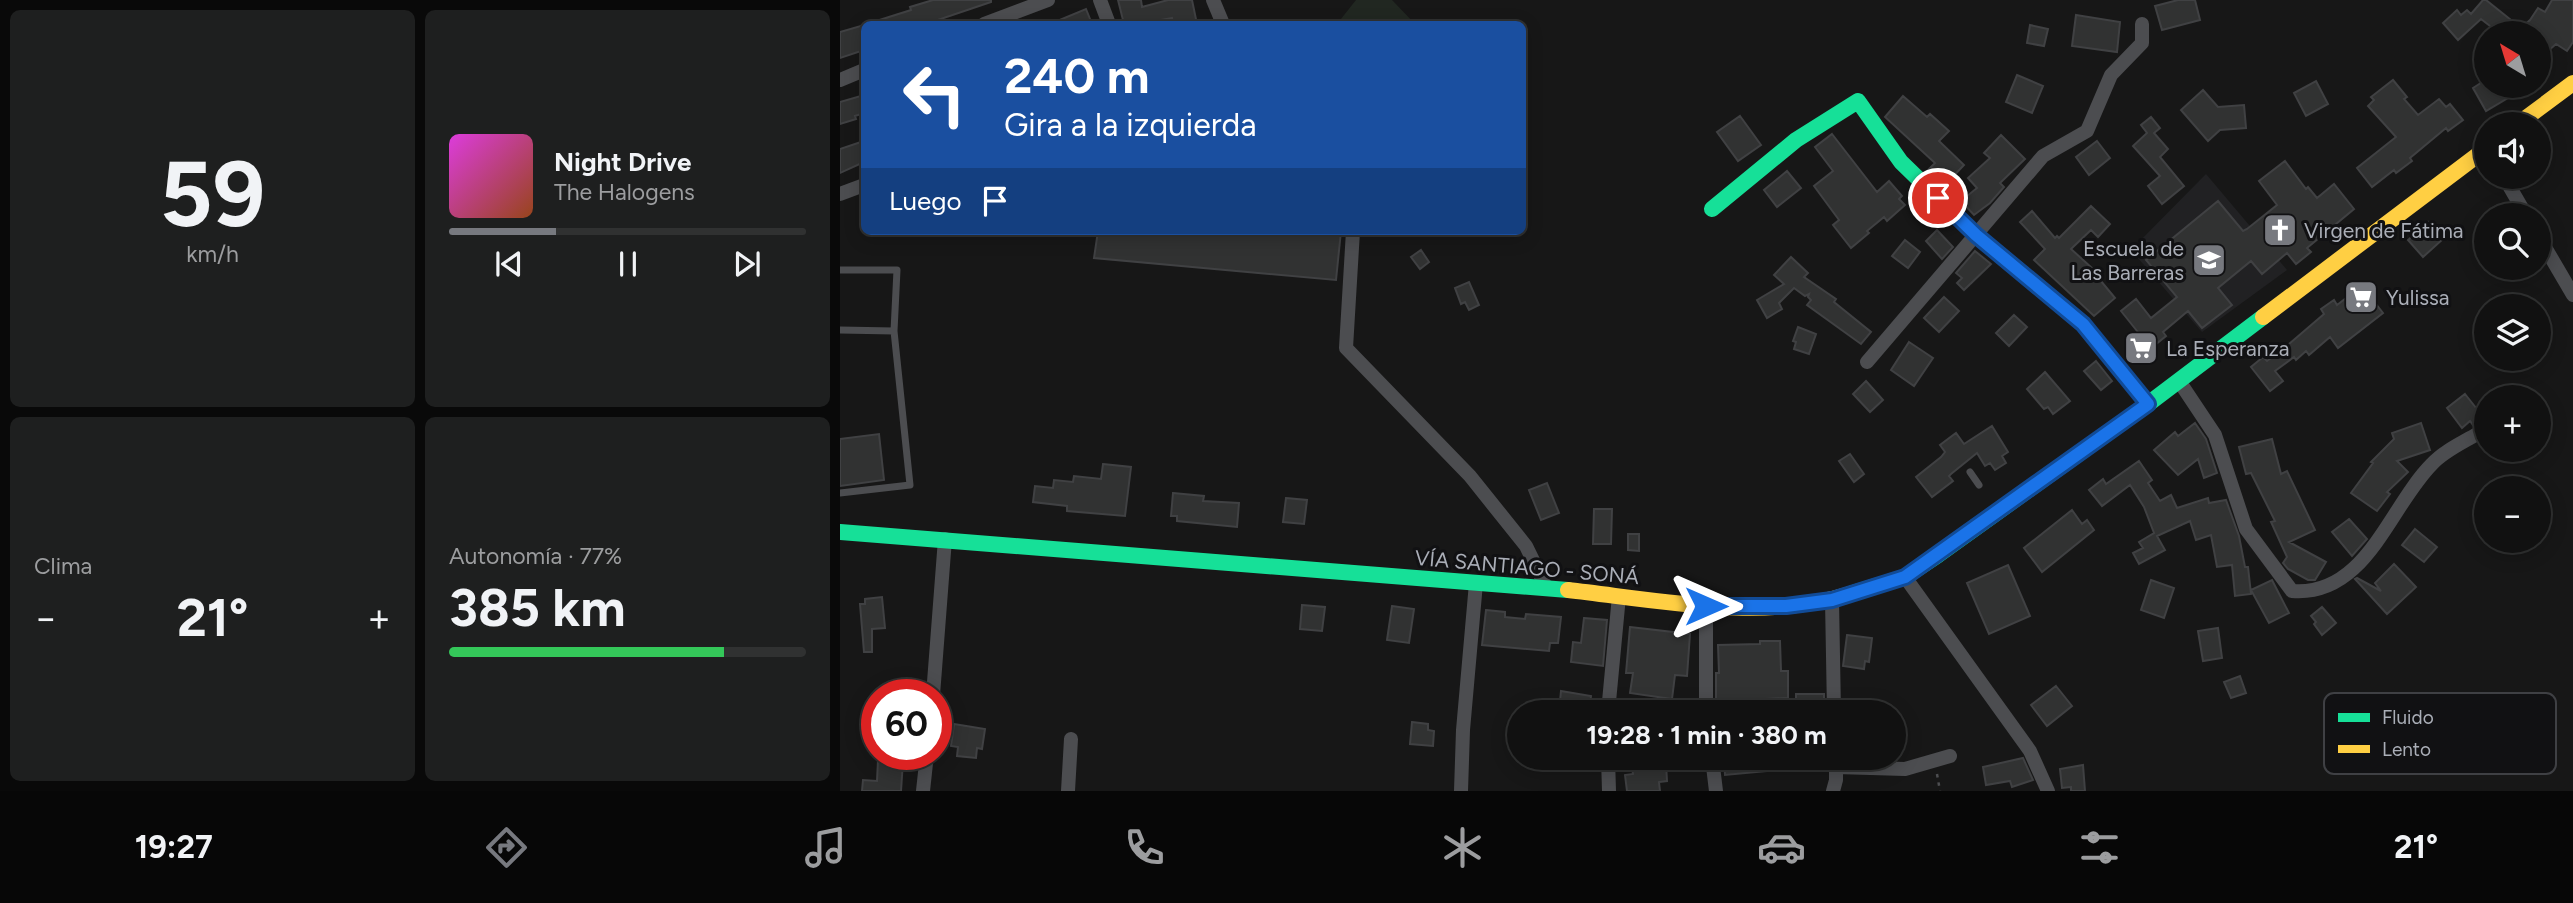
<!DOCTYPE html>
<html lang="es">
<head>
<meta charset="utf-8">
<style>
  :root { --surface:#111; --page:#1e1f1f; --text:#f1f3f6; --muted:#9c9d9f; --line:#303131; --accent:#77797f }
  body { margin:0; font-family:Figtree,sans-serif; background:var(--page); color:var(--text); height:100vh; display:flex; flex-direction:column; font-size:26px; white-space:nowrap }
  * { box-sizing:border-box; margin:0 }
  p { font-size:23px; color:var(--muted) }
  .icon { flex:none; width:38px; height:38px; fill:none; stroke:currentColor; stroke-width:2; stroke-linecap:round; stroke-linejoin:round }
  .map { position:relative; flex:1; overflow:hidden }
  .sheet { display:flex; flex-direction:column; gap:10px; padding:10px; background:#090909; width:840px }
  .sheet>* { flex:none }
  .hud { position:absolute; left:21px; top:21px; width:665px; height:214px; border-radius:10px; box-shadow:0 4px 18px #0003,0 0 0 2px var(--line); background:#1a4fa0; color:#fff; overflow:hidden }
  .needle { width:46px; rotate:322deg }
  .controls { position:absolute; left:1634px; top:21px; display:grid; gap:14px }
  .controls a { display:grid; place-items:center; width:77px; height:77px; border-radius:50%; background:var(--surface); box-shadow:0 4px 18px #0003,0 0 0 2px var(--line); font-size:35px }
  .speed { position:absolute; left:21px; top:679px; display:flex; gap:14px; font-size:35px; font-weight:700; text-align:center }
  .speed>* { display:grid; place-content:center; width:91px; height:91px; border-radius:50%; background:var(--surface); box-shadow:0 4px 18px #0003,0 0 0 2px var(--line); line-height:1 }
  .speed .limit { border:10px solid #d22; background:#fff; color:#111 }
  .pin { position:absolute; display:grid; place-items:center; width:60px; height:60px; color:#fff; margin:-30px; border:4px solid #fff; border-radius:50%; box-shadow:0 2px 7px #0007 }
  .me { position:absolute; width:77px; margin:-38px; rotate:90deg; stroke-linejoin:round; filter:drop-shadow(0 0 5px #0008) }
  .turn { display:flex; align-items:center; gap:24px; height:147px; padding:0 28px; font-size:32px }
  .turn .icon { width:91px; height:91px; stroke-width:2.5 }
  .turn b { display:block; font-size:49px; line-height:60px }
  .then { display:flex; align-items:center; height:66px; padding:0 28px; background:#0003; gap:14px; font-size:26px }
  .big { font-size:52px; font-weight:700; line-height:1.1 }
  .sheet .tile { flex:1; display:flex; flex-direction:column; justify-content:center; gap:10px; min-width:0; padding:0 24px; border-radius:10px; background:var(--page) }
  .sheet .dial { align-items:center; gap:0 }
  .dial b { font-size:91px; line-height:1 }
  .song { display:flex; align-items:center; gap:21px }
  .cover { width:84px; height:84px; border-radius:10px; background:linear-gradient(135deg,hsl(300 70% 55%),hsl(20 70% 35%)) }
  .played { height:7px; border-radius:4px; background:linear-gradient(90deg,var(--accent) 30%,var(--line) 30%) }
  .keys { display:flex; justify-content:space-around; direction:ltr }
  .heat { display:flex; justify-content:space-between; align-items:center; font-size:38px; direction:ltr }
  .charge { height:10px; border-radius:5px; background:linear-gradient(90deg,#34c759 77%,var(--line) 0) }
  .sheet .tiles { flex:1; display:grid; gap:10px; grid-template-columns:repeat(2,1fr) }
  .trip { position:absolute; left:667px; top:700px; width:399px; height:70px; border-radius:35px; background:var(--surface); box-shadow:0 4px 18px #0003,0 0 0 2px var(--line); font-weight:700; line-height:70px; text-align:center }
  .tabs { display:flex; height:112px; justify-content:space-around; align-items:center; background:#070707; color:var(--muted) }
  .tabs .icon { width:49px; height:49px }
  .tabs .selected { color:var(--accent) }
  .tabs b { font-size:32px; color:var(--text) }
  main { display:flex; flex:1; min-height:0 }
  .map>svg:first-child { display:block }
  .built { fill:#212123 }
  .green { fill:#212721 }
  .building { fill:#313232; stroke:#404143; stroke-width:2 }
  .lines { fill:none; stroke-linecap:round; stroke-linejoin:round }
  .path { stroke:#4d4e51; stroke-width:2.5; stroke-dasharray:3.5 5; stroke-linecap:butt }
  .lane { stroke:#4c4d50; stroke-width:7 }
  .street { stroke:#4c4d50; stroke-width:14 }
  .fast { stroke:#16e098; stroke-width:16 }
  .slow { stroke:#ffcf43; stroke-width:16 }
  .route-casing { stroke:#114b97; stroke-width:18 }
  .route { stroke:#1a73e8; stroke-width:12 }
  .labels { text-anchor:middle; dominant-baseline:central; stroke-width:6; stroke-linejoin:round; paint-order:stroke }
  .poi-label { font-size:21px; fill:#aaaeb7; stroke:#111113; text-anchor:start }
  .street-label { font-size:21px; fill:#aaaeb7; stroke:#111113 }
  .key { fill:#111113; stroke:#3f4044; stroke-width:2 }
  .key-label { font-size:19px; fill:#aaaeb7 }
</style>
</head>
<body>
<main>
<section class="sheet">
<div class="tiles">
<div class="tile dial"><b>59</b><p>km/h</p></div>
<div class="tile">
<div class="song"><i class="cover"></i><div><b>Night Drive</b><p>The Halogens</p></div></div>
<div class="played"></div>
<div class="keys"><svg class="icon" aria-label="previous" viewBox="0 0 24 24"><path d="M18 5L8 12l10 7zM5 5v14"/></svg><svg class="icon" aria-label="pause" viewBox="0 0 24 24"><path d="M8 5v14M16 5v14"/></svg><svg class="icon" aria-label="next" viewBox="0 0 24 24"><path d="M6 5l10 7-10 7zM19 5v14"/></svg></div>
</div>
<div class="tile"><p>Clima</p>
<div class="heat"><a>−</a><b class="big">21°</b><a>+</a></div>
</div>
<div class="tile"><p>Autonomía · 77%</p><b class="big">385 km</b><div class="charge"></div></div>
</div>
</section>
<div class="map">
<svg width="1733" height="791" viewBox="0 0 1733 791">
  <rect width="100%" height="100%" fill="#171717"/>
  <!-- built -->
  <path class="built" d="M1366,174L1447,270L1362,332L1291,250Z"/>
  <!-- green -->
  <path class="green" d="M516,0H552L575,24H497Z"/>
  <!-- building -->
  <path class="building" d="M93,0H151V2L86,24H33V22L71,10L70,7Z
    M278,0H301L302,7L328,0H352L357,24H333L332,18L310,22L311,24H284Z
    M1338,0H1355L1360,20L1322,30L1315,6Z
    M1643,0H1646L1681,28L1690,20L1698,8L1705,12L1712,0H1733V42L1727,51L1716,44L1699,59V33H1659L1641,19L1618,40L1603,23L1617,10L1621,15L1627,10L1631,14Z
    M246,9L252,24H210Z
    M1236,15L1280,22L1277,52L1232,46Z
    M24,25V50L0,58V32Z
    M1190,25L1208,29L1204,46L1187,43Z
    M1177,75L1203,86L1192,113L1166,102Z
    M1647,79V86H1688L1646,111L1633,88Z
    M1553,80L1567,97L1564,99L1578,115L1599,99L1606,107L1610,104L1623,120L1608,131L1606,128L1570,158L1572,161L1556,173L1554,170L1532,187L1517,168L1556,137L1528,106L1534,100L1531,97Z
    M1476,81L1488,104L1466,116L1454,93Z
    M1363,90L1378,107L1404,105L1406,128L1380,130L1368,141L1341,110Z
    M24,95V113L15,116L16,119L0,124V102Z
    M1063,96L1087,117L1090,114L1109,131L1099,141L1124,165L1106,184L1102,179L1100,181L1088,170L1095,163L1045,117Z
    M900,116L921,145L898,161L877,132Z
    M1311,117L1320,128L1314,133L1328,149L1320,157L1344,186L1322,204L1308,186L1320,176L1293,146L1307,133L1301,125Z
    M992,134L1037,192L1049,181L1062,196L1059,199L1065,205L1047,221L1044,217L1027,231L1029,233L1011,248L993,225L999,220L974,186L993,171L975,147Z
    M1161,135L1185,159L1160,183L1164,187L1150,203L1134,215L1121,201L1137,188L1128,178L1150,158L1144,153Z
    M24,141V162L0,173V149Z
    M1257,141L1270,158L1249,175L1236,157Z
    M1445,161L1466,189L1468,187L1477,198L1494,184L1514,209L1467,248L1471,252L1456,264L1447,253L1422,274L1411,261L1378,288L1392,305L1362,328L1348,311L1323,332L1326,336L1310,349L1313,353L1303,362L1290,345L1301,336L1281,311L1296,299L1311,318L1337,297L1306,260L1378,201L1403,231L1407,229L1437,205L1419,181Z
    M947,171L961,188L937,207L924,190Z
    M1251,206L1270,224L1258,237L1251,230L1231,249L1252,268L1251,269L1275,298L1254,316L1194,260L1205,249L1180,222L1192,211L1215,238L1217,236L1219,238Z
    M1588,222L1603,239L1583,257L1568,240Z
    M1097,230L1113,247L1102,259L1086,241Z
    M258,231H501L496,280L254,258Z
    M1065,240L1080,252L1068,268L1052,256Z
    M581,250L589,262L580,269L571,257Z
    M1135,251L1151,264L1124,290L1117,283L1122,278L1116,273Z
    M951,257L968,273L964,277L996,299L994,302L1031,332L1021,344L967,305L971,300L968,297L969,294L965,296L954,288L939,303L942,309L927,318L917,300L944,284L934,275Z
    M629,282L639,305L629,310L625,302L621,304L615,288Z
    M1522,286L1543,313L1498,348L1490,337L1469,355L1466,351L1456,360L1454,357L1435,371L1443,381L1430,391L1411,367L1423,357L1427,361L1449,344L1484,314L1481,309L1494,300L1497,305Z
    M1104,297L1119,311L1099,332L1084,318Z
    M1174,315L1187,327L1169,346L1156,333Z
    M958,327L976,334L969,354L954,349L956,342L953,341Z
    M1069,342L1093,358L1074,386L1051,370Z
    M1256,361L1272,381L1261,390L1244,371Z
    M1205,372L1230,401L1213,414L1208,407L1204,409L1187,389Z
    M1026,381L1043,400L1030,412L1013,394Z
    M1625,394L1644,418L1636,424L1633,425L1630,421L1622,428L1607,408Z
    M1355,423L1366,439L1377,473L1364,478L1358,459L1338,475L1314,450L1335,432L1338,436Z
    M1581,423L1590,450L1557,461L1568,472L1547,492L1550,494L1537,511L1511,493L1533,463L1531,462L1554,439L1552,433Z
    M1152,426L1168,452L1162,456L1166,463L1155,470L1150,463L1145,466L1137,453L1111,474L1109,476L1113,481L1092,497L1076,477L1101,457L1105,452L1100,445L1116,433L1124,444Z
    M39,434L44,480L0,486V439Z
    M1432,439L1441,474L1447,471L1475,530L1449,542L1486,562L1475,580H1468L1448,569L1443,563L1447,557L1431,522L1435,521L1411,473L1406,474L1399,447Z
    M1010,454L1024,474L1014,482L999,461Z
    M1299,461L1312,480L1308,483L1320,501L1331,495L1337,508L1368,498L1369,503L1386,500L1399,536L1405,567H1408L1411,594L1395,596L1392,565L1377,567L1371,535L1356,540L1350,521L1317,536L1325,550L1299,564L1293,553L1303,548L1299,542L1314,533L1304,507L1290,485L1262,506L1249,490L1263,479L1266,484Z
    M263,464L291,467L285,516L227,511V506L193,502L195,486L213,488L214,480L233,482L234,476L261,479Z
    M707,483L719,513L701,520L689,490Z
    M333,493L364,496L363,501L399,503L397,527L337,521V516H331Z
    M446,498L467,500L464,524L443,522Z
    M754,509H772L771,544H753Z
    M1232,510L1242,524L1247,520L1254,530L1202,572L1184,548Z
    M1509,519L1527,539L1512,556L1492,532Z
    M1575,529L1597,547L1584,562L1562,545Z
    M788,534H799V551L788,550Z
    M1554,564L1576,587L1547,614L1515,579L1517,578L1541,591L1535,583Z
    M1168,565L1190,616L1149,634L1127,583Z
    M1311,580L1334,588L1324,618L1301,610Z
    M1432,580L1449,613L1429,623L1411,590Z
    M42,597L45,628L32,629V652H24L20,604H25V599Z
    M462,605L485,607L482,631L460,629Z
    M552,606L574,609L569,643L547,640Z
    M1482,607L1496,623L1482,635L1474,624L1476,622L1471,616Z
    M646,610L665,612V617L685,619L686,614L721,617L718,643H710L709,651L642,645Z
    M744,618L767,620L763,666L731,662L733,642L741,643Z
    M790,627L850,634L847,676L835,675L832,699L790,693L793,673H786Z
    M1378,628L1382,658L1363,661L1358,631Z
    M1007,635L1032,638L1029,662L1025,661L1024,669L1003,666Z
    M920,641H940L941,671H948V698L904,700L903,712H881L882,699H876V673H879L878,645L920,644Z
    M1400,676L1406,693L1391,698L1384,682Z
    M1216,686L1232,706L1207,726L1191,705Z
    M721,691L751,696L749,712H714L716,700L720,701Z
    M956,694H984V712H956Z
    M572,722L588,724V730L594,731L593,746L570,744Z
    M114,724L145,729L142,749L137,748L136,758L117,756L118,747L111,746Z
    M884,758H967L968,763L927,771L885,775Z
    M1183,758L1193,780L1172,787L1170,781L1146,785L1143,767Z
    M38,760L63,761L61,791H22L23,780L37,781Z
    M826,763L827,781L819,782L820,791H787L785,775L793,774L792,767Z
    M1243,765L1245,791H1231V787L1222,788L1220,769Z"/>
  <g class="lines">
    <!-- path -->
    <path class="path" d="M1097,774L1100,791"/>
    <!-- lane -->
    <path class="lane" d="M0,270H57L54,331L70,485L0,493
      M0,330L54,331
      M1130,472L1139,485"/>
    <!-- street -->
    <path class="street" d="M260,0L269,24
      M373,0L383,24
      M144,24L208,0
      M0,80L24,70
      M1664,177L1686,215
      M0,194L24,185
      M513,231L506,348L630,476L686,546L706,587
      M1699,237L1733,295
      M1027,362L1203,156L1247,131L1271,75L1302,43V24
      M1339,381L1375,435L1406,529L1452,591C1526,597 1549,507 1592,464C1604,451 1622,443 1637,434
      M1065,577L1190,751L1208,791
      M992,600L994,712
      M866,606V712
      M93,695L105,539
      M768,712L779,596
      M768,758L769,791
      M872,758L876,791
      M996,767L1065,769L1110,756
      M83,791L87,754
      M228,791L231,739
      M621,791L623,730L636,583
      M993,791L996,780V759"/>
    <!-- fast -->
    <path class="fast" d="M872,209L956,140L1018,101L1061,162L1136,235L1176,268
      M0,532L728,590
      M1010,594L1065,577L1098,555L1308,404L1423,317"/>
    <!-- slow -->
    <path class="slow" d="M1678,124L1733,83
      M1176,268L1243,324L1308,404
      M1423,317L1647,148
      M728,590C817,600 923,622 1010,594"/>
  </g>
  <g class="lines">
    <!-- route casing -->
    <g class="route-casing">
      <path id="route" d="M866,606H946L992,600L1065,577L1308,404L1243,324L1136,235L1098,198"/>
    </g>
    <!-- route -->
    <use href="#route" class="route"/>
  </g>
  <!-- icons -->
  <defs>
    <g id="church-square" transform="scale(1.75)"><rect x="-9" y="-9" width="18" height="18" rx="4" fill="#77797f" stroke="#111113"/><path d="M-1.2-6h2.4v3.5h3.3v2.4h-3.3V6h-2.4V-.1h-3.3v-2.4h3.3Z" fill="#fff"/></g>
    <g id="school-square" transform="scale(1.75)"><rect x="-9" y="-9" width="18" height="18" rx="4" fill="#77797f" stroke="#111113"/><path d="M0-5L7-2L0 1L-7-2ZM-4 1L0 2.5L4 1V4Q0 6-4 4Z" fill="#fff"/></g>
    <g id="supermarket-square" transform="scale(1.75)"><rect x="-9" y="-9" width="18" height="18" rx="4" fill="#77797f" stroke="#111113"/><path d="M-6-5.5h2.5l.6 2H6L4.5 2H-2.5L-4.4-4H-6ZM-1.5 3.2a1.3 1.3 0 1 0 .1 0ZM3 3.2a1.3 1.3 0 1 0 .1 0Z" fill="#fff"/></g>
  </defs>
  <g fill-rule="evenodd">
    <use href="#church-square" x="1440" y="230"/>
    <use href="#school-square" x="1369" y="260"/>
    <use href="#supermarket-square" x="1521" y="297"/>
    <use href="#supermarket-square" x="1301" y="348"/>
  </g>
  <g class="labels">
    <!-- poi labels -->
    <g class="poi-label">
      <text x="1464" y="230">Virgen de Fátima</text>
      <text x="1344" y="248" text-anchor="end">Escuela de<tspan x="1344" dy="24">Las Barreras</tspan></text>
      <text x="1546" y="297">Yulissa</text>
      <text x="1326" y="348">La Esperanza</text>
    </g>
    <!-- street labels -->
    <g class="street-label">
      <text transform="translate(687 567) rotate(5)">VÍA SANTIAGO - SONÁ</text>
    </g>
  </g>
  <!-- legend -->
  <rect x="1484" y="693" width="232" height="81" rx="10" class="key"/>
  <rect x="1498" y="713" width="32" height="9" fill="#16e098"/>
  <rect x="1498" y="745" width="32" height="8" fill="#ffcf43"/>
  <g class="key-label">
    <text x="1542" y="724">Fluido</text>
    <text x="1542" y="756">Lento</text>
  </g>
</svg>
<div class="controls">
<a><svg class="needle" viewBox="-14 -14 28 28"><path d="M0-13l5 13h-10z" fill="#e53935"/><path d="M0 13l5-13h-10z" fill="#9c9d9f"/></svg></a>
<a><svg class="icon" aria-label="sound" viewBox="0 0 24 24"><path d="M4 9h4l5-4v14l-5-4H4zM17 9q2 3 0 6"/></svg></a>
<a><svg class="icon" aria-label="search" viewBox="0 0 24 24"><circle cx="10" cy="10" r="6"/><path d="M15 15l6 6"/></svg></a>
<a><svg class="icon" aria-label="layers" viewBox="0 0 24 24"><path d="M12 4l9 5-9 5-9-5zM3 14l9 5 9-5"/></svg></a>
<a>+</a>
<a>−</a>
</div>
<div class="speed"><div class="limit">60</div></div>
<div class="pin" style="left:1098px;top:198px;background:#d93025"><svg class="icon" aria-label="arrive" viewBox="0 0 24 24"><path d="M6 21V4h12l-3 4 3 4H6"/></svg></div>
<svg class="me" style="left:866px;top:606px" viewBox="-20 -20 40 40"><path d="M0-17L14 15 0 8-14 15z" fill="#1a73e8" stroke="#fff" stroke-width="4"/></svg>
<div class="trip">19:28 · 1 min · 380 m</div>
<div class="hud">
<div class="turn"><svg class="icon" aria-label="left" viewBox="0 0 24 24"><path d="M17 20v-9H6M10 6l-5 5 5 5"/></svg><div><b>240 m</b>Gira a la izquierda</div></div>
<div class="then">Luego<svg class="icon" aria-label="arrive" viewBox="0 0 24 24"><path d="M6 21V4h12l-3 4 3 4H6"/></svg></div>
</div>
</div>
</main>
<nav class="tabs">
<b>19:27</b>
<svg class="icon selected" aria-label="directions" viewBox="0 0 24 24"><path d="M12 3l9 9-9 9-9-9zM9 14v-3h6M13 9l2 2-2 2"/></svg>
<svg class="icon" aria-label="music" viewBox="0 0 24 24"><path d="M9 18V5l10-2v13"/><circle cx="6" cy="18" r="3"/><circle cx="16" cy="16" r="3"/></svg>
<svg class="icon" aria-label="phone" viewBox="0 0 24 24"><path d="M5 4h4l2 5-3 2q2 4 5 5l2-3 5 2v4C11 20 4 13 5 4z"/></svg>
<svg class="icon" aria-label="climate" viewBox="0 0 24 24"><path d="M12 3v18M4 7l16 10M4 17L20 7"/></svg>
<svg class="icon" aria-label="car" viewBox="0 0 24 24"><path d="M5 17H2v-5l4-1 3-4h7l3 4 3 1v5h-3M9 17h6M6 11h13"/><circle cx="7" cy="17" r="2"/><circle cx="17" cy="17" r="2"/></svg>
<svg class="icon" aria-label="filters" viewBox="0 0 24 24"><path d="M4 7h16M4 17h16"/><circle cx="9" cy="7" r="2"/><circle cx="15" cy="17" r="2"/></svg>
<b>21°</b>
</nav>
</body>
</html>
